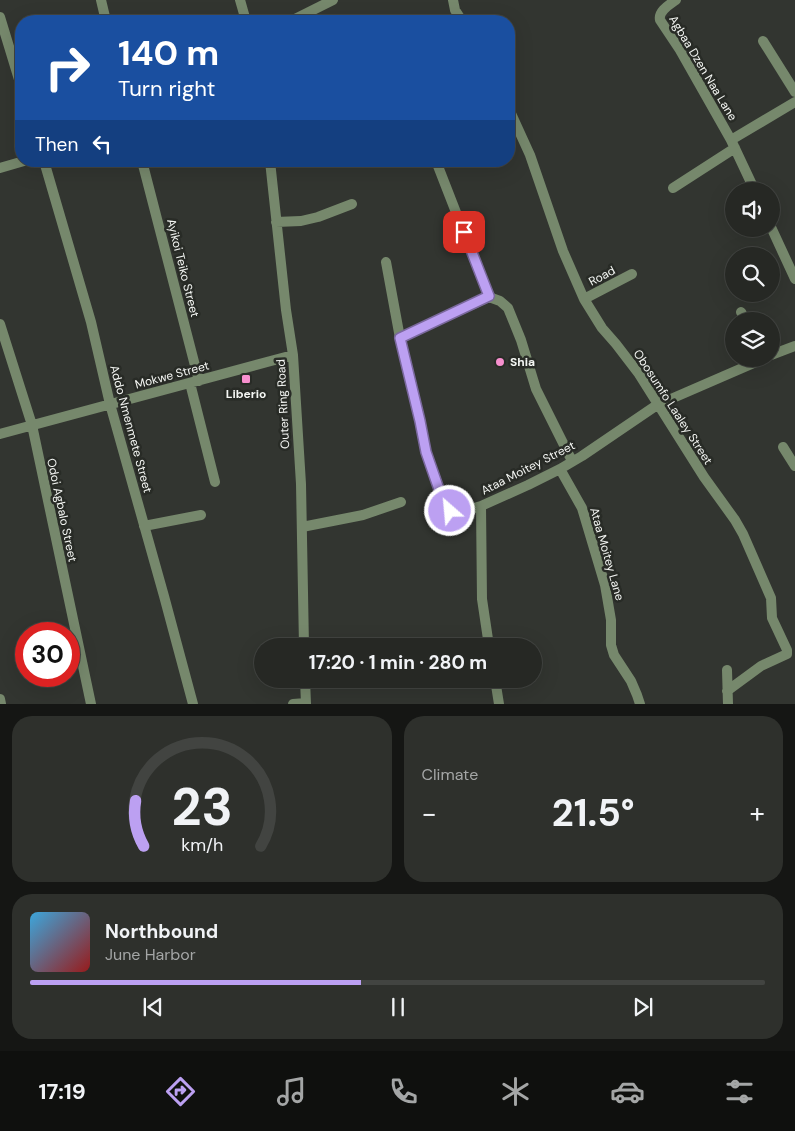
<!DOCTYPE html>
<html lang="en">
<head>
<meta charset="utf-8">
<style>
  :root { --surface:#262824; --page:#2e302c; --text:#f1f3f6; --muted:#a4a6a6; --line:#424441; --accent:#bca0f2 }
  body { margin:0; font-family:"DM Sans",sans-serif; background:var(--page); color:var(--text); height:100vh; display:flex; flex-direction:column; font-size:19px; white-space:nowrap }
  * { box-sizing:border-box; margin:0 }
  p { font-size:16px; color:var(--muted) }
  .icon { flex:none; width:28px; height:28px; fill:none; stroke:currentColor; stroke-width:2; stroke-linecap:round; stroke-linejoin:round }
  .map { position:relative; height:704px; overflow:hidden }
  .panel { display:flex; flex-direction:column; gap:12px; padding:12px; background:#151614; flex:1 }
  .panel>* { flex:none }
  .guide { position:absolute; left:15px; top:15px; width:500px; height:152px; border-radius:20px; box-shadow:0 5px 20px #0002,0 0 0 1px var(--line); background:#1a4fa0; color:#fff; overflow:hidden }
  .fabs { position:absolute; left:725px; top:182px; display:grid; gap:10px }
  .fabs a { display:grid; place-items:center; width:55px; height:55px; border-radius:50%; background:var(--surface); box-shadow:0 5px 20px #0002,0 0 0 1px var(--line); font-size:25px }
  .speed { position:absolute; left:15px; top:622px; display:flex; gap:10px; font-size:25px; font-weight:700; text-align:center }
  .speed>* { display:grid; place-content:center; width:65px; height:65px; border-radius:50%; background:var(--surface); box-shadow:0 5px 20px #0002,0 0 0 1px var(--line); line-height:1 }
  .speed .limit { border:8px solid #d22; background:#fff; color:#111 }
  .pin { position:absolute; display:grid; place-items:center; width:42px; height:42px; color:#fff; margin:-21px; border-radius:10px; box-shadow:0 2px 8px #0006 }
  .me { position:absolute; width:55px; margin:-28px; rotate:333deg; stroke-linejoin:round; filter:drop-shadow(0 0 4px #0008) }
  .turn { display:flex; align-items:center; gap:18px; height:105px; padding:0 20px; font-size:22px }
  .turn .icon { width:65px; height:65px; stroke-width:2.5 }
  .turn b { display:block; font-size:35px; line-height:42px }
  .then { display:flex; align-items:center; height:48px; padding:0 20px; background:#0003; gap:10px; font-size:19px }
  .big { font-size:38px; font-weight:700; line-height:1.1 }
  .panel .tile { flex:1; display:flex; flex-direction:column; justify-content:center; gap:8px; min-width:0; padding:0 18px; border-radius:20px; background:var(--page) }
  .panel .dial { align-items:center; gap:0 }
  .dial svg { height:130px; overflow:visible; fill:none; stroke:var(--line); stroke-width:7; stroke-linecap:round; text-anchor:middle }
  .dial text { fill:var(--text); stroke:none }
  .song { display:flex; align-items:center; gap:15px }
  .cover { width:60px; height:60px; border-radius:8px; background:linear-gradient(135deg,hsl(200 70% 55%),hsl(0 70% 35%)) }
  .played { height:5px; border-radius:2px; background:linear-gradient(90deg,var(--accent) 45%,var(--line) 45%) }
  .keys { display:flex; justify-content:space-around; direction:ltr }
  .heat { display:flex; justify-content:space-between; align-items:center; font-size:28px; direction:ltr }
  .panel .tiles { flex:1; display:grid; gap:12px; grid-template-columns:1fr 1fr }
  .tile:last-child { grid-column:span 2 }
  .trip { position:absolute; left:254px; top:638px; width:288px; height:50px; border-radius:25px; background:var(--surface); box-shadow:0 5px 20px #0002,0 0 0 1px var(--line); font-weight:700; line-height:50px; text-align:center }
  .tabs { display:flex; height:80px; justify-content:space-around; align-items:center; background:#0f100e; color:var(--muted) }
  .tabs .icon { width:35px; height:35px }
  .tabs .on { color:var(--accent) }
  .tabs b { font-size:22px; color:var(--text) }
  .map>svg:first-child { display:block }
  .lines { fill:none; stroke-linecap:round; stroke-linejoin:round }
  .street { stroke:#76886c; stroke-width:10 }
  .route-casing { stroke:#7a689d; stroke-width:12 }
  .route { stroke:#bca0f2; stroke-width:9 }
  .poi-dot { fill:#f790ce; stroke:#282b26; stroke-width:2 }
  .labels { text-anchor:middle; dominant-baseline:central; stroke-width:5; stroke-linejoin:round; paint-order:stroke }
  .street-label { font-size:12px; fill:#f4f6f3; stroke:#282b26 }
  .poi-label { font-size:12px; font-weight:bold; fill:#f4f6f3; stroke:#282b26; text-anchor:start }
</style>
</head>
<body>
<div class="map">
<svg width="795" height="704" viewBox="0 0 795 704">
  <rect width="100%" height="100%" fill="#323530"/>
  <g class="lines">
    <!-- street -->
    <path class="street" d="M101,0L106,21
      M240,0L246,21
      M453,0L455,10L462,21
      M676,0C669,5 658,11 660,20L680,50L731,140L755,191
      M0,17L21,86
      M291,21L333,0
      M763,41L795,92
      M509,109L530,155L563,251L584,299L602,328L616,344L639,374L704,477L735,520L743,534L771,598L772,618L787,650V654L761,666L727,691
      M731,140L795,102
      M44,161L91,322L110,404L164,596L193,704
      M142,161L199,381
      M270,161L286,310L293,355L301,484L304,646
      M436,161L489,297L500,301L508,308L521,340L536,389L572,461
      M0,168L24,161
      M673,188L735,148
      M276,222L301,221L318,217L352,204
      M771,227L795,279
      M386,262L400,338L420,421L426,452L446,507L450,511L456,513L481,506L528,485L560,469L582,456L657,405L763,359
      M584,299L632,274
      M741,312L746,321
      M0,324L32,425L91,704
      M400,338L489,297
      M771,355L795,346
      M190,383L215,482
      M0,434L293,355
      M783,447L795,466
      M560,469L582,508L605,585L611,620V645L614,655L631,681L637,695L640,704
      M481,506L482,599L489,646
      M144,526L201,515
      M302,527L363,515L401,502
      M727,670L728,704
      M305,679L306,704
      M495,679L499,704
      M0,699L1,704
      M293,704L306,703"/>
  </g>
  <g class="lines">
    <!-- route casing -->
    <g class="route-casing">
      <path id="route" d="M450,511L446,507L442,498L426,452L420,421L400,338L489,296L464,232"/>
    </g>
    <!-- route -->
    <use href="#route" class="route"/>
  </g>
  <!-- markers -->
  <g class="poi-dot">
    <circle cx="500" cy="362" r="5"/>
    <rect x="241" y="374" width="10" height="10" rx="2.5"/>
  </g>
  <g class="labels">
    <!-- street labels -->
    <g class="street-label">
      <text transform="translate(703 68) rotate(59)">Agbaa Dzen Naa Lane</text>
      <text transform="translate(183 268) rotate(76)">Ayikoi Teiko Street</text>
      <text transform="translate(602 276) rotate(-28)">Road</text>
      <text transform="translate(172 375) rotate(-15)">Mokwe Street</text>
      <text transform="translate(283 404) rotate(-93)">Outer Ring Road</text>
      <text transform="translate(673 407) rotate(57)">Obosumfo Laaley Street</text>
      <text transform="translate(131 429) rotate(75)">Addo Nmenmete Street</text>
      <text transform="translate(528 468) rotate(-27)">Ataa Moitey Street</text>
      <text transform="translate(62 510) rotate(78)">Odoi Agbalo Street</text>
      <text transform="translate(607 554) rotate(74)">Ataa Moitey Lane</text>
    </g>
    <!-- poi labels -->
    <g class="poi-label">
      <text x="510" y="362">Shia</text>
      <text x="246" y="394" text-anchor="middle">Liberio</text>
    </g>
  </g>
</svg>
<div class="fabs">
<a><svg class="icon" aria-label="sound" viewBox="0 0 24 24"><path d="M4 9h4l5-4v14l-5-4H4zM17 9q2 3 0 6"/></svg></a>
<a><svg class="icon" aria-label="search" viewBox="0 0 24 24"><circle cx="10" cy="10" r="6"/><path d="M15 15l6 6"/></svg></a>
<a><svg class="icon" aria-label="layers" viewBox="0 0 24 24"><path d="M12 4l9 5-9 5-9-5zM3 14l9 5 9-5"/></svg></a>
</div>
<div class="speed"><div class="limit">30</div></div>
<div class="pin" style="left:464px;top:232px;background:#d93025"><svg class="icon" aria-label="arrive" viewBox="0 0 24 24"><path d="M6 21V4h12l-3 4 3 4H6"/></svg></div>
<svg class="me" style="left:450px;top:511px" viewBox="-20 -20 40 40"><circle r="17" fill="#bca0f2" stroke="#fff" stroke-width="3"/><path d="M0-11L8 9 0 5-8 9z" fill="#fff"/></svg>
<div class="trip">17:20 · 1 min · 280 m</div>
<div class="guide">
<div class="turn"><svg class="icon" aria-label="right" viewBox="0 0 24 24"><path d="M7 20v-9h11M14 6l5 5-5 5"/></svg><div><b>140 m</b>Turn right</div></div>
<div class="then">Then<svg class="icon" aria-label="left" viewBox="0 0 24 24"><path d="M17 20v-9H6M10 6l-5 5 5 5"/></svg></div>
</div>
</div>
<section class="panel">
<div class="tiles">
<div class="tile dial"><svg viewBox="0 0 100 80">
<path d="M14 69A42 42 0 1 1 86 69"/>
<path d="M14 69A42 42 0 0 1 9 41" stroke="#bca0f2"/>
<text x="50" y="56" font-size="32" font-weight="700">23</text>
<text x="50" y="72" font-size="11">km/h</text>
</svg></div>
<div class="tile"><p>Climate</p>
<div class="heat"><a>−</a><b class="big">21.5°</b><a>+</a></div>
</div>
<div class="tile">
<div class="song"><i class="cover"></i><div><b>Northbound</b><p>June Harbor</p></div></div>
<div class="played"></div>
<div class="keys"><svg class="icon" aria-label="previous" viewBox="0 0 24 24"><path d="M18 5L8 12l10 7zM5 5v14"/></svg><svg class="icon" aria-label="pause" viewBox="0 0 24 24"><path d="M8 5v14M16 5v14"/></svg><svg class="icon" aria-label="next" viewBox="0 0 24 24"><path d="M6 5l10 7-10 7zM19 5v14"/></svg></div>
</div>
</div>
</section>
<nav class="tabs">
<b>17:19</b>
<svg class="icon on" aria-label="directions" viewBox="0 0 24 24"><path d="M12 3l9 9-9 9-9-9zM9 14v-3h6M13 9l2 2-2 2"/></svg>
<svg class="icon" aria-label="music" viewBox="0 0 24 24"><path d="M9 18V5l10-2v13"/><circle cx="6" cy="18" r="3"/><circle cx="16" cy="16" r="3"/></svg>
<svg class="icon" aria-label="phone" viewBox="0 0 24 24"><path d="M5 4h4l2 5-3 2q2 4 5 5l2-3 5 2v4C11 20 4 13 5 4z"/></svg>
<svg class="icon" aria-label="climate" viewBox="0 0 24 24"><path d="M12 3v18M4 7l16 10M4 17L20 7"/></svg>
<svg class="icon" aria-label="car" viewBox="0 0 24 24"><path d="M5 17H2v-5l4-1 3-4h7l3 4 3 1v5h-3M9 17h6M6 11h13"/><circle cx="7" cy="17" r="2"/><circle cx="17" cy="17" r="2"/></svg>
<svg class="icon" aria-label="filters" viewBox="0 0 24 24"><path d="M4 7h16M4 17h16"/><circle cx="9" cy="7" r="2"/><circle cx="15" cy="17" r="2"/></svg>
</nav>
</body>
</html>
